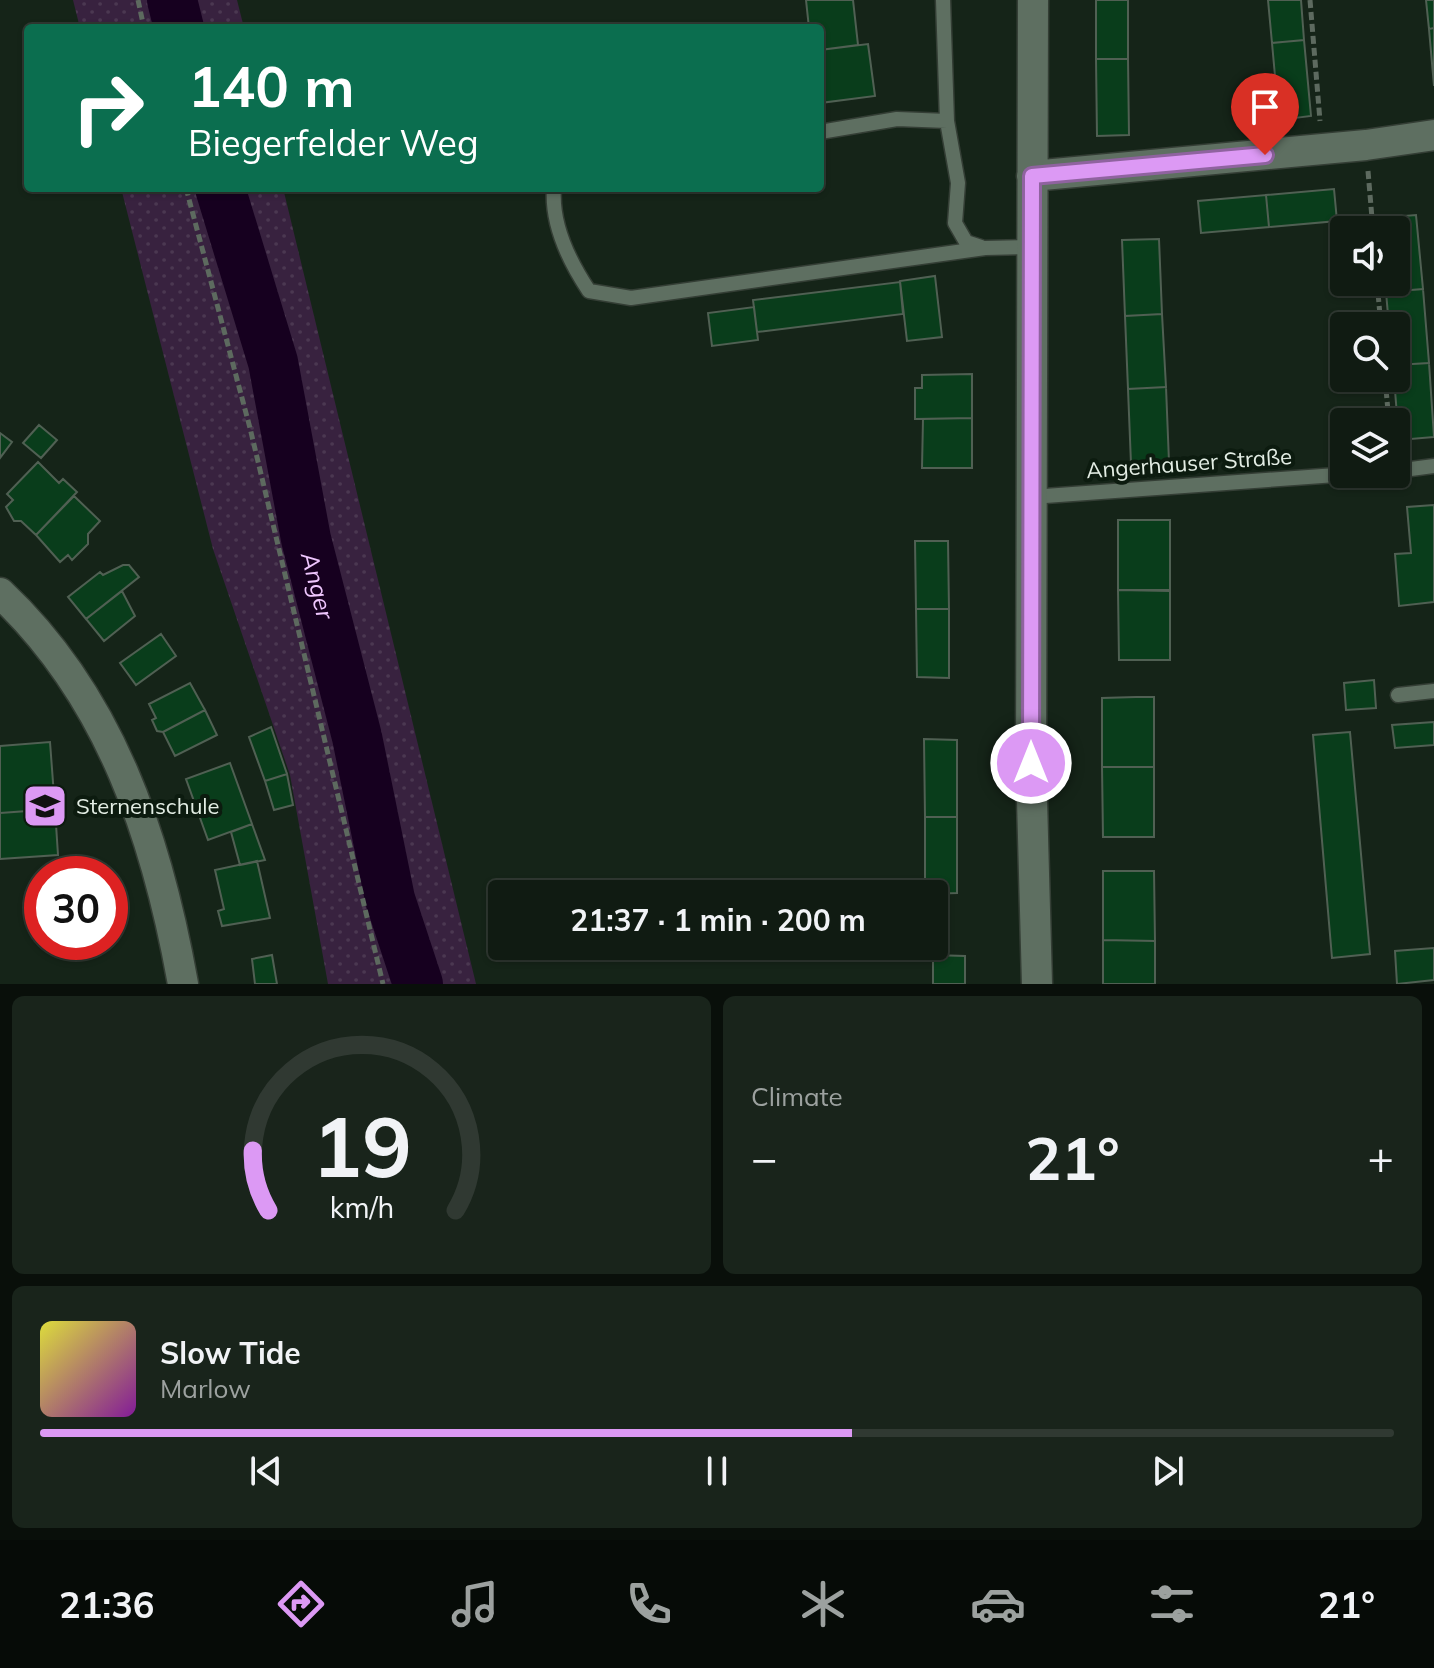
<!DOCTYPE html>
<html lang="en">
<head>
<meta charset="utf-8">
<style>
  :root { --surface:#101b12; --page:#19241b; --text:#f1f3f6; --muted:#9ca19f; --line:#303932; --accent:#dc99f4 }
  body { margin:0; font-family:Mulish,sans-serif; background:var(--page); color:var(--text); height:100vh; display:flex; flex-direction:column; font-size:30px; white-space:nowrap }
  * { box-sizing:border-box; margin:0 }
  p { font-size:26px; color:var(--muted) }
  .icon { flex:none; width:44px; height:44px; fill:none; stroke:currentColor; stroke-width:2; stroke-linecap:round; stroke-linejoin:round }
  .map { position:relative; height:984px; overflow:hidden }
  .panel { display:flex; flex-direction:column; gap:12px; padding:12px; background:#090f0a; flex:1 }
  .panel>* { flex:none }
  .banner { position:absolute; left:24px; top:24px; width:800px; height:168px; border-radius:8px; box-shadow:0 2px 6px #0004,0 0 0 2px var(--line); background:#0b6e4f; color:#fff; overflow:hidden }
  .fabs { position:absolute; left:1330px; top:216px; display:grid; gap:16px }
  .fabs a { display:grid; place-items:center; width:80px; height:80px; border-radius:8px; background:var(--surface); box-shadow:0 2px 6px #0004,0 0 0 2px var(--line); font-size:40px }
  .speed { position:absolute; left:24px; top:856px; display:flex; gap:16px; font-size:40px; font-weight:700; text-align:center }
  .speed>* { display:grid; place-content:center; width:104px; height:104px; border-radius:50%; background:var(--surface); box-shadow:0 2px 6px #0004,0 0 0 2px var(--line); line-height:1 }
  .speed .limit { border:12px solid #d22; background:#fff; color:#111 }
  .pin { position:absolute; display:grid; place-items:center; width:68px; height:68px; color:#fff; margin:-82px -34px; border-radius:50% 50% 50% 0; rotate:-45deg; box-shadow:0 0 8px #0007 }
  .pin .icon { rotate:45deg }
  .me { position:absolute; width:88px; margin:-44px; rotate:0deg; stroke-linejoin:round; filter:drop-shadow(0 0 6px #0008) }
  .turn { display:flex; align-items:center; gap:28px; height:168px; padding:0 32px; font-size:36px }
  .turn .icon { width:104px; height:104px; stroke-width:2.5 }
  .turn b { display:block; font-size:56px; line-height:68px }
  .big { font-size:60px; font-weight:700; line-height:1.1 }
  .panel .tile { flex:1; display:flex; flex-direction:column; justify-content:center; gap:12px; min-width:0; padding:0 28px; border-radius:12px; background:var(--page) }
  .panel .dial { align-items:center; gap:0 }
  .dial svg { height:208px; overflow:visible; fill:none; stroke:var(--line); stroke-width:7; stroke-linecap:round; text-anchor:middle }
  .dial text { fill:var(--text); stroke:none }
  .song { display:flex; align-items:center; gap:24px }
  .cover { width:96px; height:96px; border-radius:12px; background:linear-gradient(135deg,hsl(60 70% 55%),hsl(290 70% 35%)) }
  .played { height:8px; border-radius:4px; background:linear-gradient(90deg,var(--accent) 60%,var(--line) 60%) }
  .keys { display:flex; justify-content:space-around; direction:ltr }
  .heat { display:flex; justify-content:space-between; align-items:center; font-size:44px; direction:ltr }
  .panel .tiles { flex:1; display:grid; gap:12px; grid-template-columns:1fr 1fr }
  .tile:last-child { grid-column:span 2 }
  .trip { position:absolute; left:488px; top:880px; width:460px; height:80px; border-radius:8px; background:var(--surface); box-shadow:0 2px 6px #0004,0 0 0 2px var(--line); font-weight:700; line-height:80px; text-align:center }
  .tabs { display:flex; height:128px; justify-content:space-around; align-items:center; background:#060b07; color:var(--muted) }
  .tabs .icon { width:56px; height:56px }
  .tabs .active { color:var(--accent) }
  .tabs b { font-size:36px; color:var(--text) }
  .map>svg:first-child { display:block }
  .park { fill:url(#park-dots) }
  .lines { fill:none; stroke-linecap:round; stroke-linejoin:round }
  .river { stroke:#16001f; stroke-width:50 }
  .building { fill:#093d1b; stroke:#506053; stroke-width:2 }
  .service-casing { stroke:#343e35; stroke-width:17 }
  .minor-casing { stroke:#343e35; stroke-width:33 }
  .path { stroke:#5d6a5f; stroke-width:5; stroke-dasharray:8 4; stroke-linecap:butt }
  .service { stroke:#5e6f61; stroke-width:14 }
  .minor { stroke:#5e6f61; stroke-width:30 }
  .route-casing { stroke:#8f639f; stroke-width:20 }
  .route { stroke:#dc99f4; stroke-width:14 }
  .labels { text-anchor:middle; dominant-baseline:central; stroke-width:8; stroke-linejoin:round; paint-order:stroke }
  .street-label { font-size:22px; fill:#e3ede4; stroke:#0c1b0f }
  .poi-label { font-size:22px; fill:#e3ede4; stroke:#0c1b0f; text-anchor:start }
  .water-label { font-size:24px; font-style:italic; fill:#efc6fe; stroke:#0c1b0f }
</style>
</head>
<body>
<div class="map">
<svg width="1434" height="984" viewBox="0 0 1434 984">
  <defs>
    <pattern id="park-dots" width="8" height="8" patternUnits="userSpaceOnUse" patternTransform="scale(2)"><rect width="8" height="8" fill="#38223f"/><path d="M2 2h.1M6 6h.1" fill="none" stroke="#4b3851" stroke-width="1.8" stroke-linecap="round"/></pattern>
  </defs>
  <rect width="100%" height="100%" fill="#152418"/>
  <!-- park -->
  <path class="park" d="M73,0H237L244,28H80Z
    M121,188H283L476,984H328L290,775L213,549Z"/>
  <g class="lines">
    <!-- river -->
    <g class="river">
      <path d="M172,0L179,28"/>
      <path id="s1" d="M220,188L273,362L306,539L357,737L390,899L418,984"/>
    </g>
  </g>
  <!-- building -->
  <path class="building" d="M806,0H853L858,45L820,50V28H809Z
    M1096,0H1128V59H1096Z
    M1268,0H1301L1304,40L1272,43Z
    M1426,0H1434V28L1429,29Z
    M1434,28V86L1429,29Z
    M1304,40L1311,116L1279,120L1272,43Z
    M868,44L875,96L820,103V50Z
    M1096,59H1128L1129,135L1097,136Z
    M1334,189L1337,221L1269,227L1266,195Z
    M1266,195L1269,227L1201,233L1198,201Z
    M1416,215L1423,289L1386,292L1385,282H1396V230H1380L1379,218Z
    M1159,239L1162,314L1125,316L1122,240Z
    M935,276L942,337L907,341L900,281Z
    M900,282L903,314L757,332L753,300Z
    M1423,289L1429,363L1396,365V326H1389L1386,292Z
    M754,307L758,340L712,346L708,313Z
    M1162,314L1166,387L1128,389L1125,316Z
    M1429,363L1434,437L1399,440L1394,378L1396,365Z
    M972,374V418L915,419V388H922V375Z
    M1166,387L1169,462L1131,464L1128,389Z
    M972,418V468H922L923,419Z
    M39,425L57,440L41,458L23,443Z
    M0,433L12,442L0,458Z
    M38,462L59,483L63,479L77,492L36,535L21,521H14L6,507L13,500L7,494Z
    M74,496L100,521L88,534V544L72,560L68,555L60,562L36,535Z
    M1434,505V602L1399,606L1395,554L1411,553L1407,507Z
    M1118,520H1170V590H1118Z
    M915,541H948L949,609H916Z
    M123,565H129L139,577L86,619L68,597L100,572L103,575Z
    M1118,590L1170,591V660H1119Z
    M122,591L135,616L104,641L86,619Z
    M916,609H949V678L917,677Z
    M161,634L176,656L136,685L120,663Z
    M1374,680L1376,708L1346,710L1344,683Z
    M190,683L205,710L163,732L157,731L152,720L156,718L149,704Z
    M1136,697H1154V767H1102V698Z
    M205,710L217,735L175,756L163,732Z
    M1434,722V745L1395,748L1392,725Z
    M271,727L287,774L265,781L249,737Z
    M1350,732L1370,954L1332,958L1313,735Z
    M924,739L957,740V817H925Z
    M50,742L55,809L0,813V746Z
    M230,763L252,824L208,840L186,779Z
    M1102,767H1154V837H1103Z
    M287,774L293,805L274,810L265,781Z
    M55,809L58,855L0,859V813Z
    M925,817H957V893L925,894Z
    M252,824L265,860L240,865L231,832Z
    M257,861L270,918L222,926L218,911L224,909L215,870Z
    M1103,871H1154L1155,941L1103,940Z
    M1103,940L1155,941V984H1103Z
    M1434,948V980L1397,984L1395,951Z
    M272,955L277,984H255L252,959Z
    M933,955L965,956V984H933Z"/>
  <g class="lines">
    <!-- service casing -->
    <g class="service-casing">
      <path id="service" d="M943,0L947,121
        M820,132L897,119L947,121L958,183L955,223L966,242L981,247
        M554,188C551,225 569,261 589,291L631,298L985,248L1032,247
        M1396,471L1434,466
        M1031,497L1350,474
        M1398,695L1434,691"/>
    </g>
    <!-- minor casing -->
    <g class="minor-casing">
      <path id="minor" d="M1033,0L1031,763L1037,984
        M1032,176L1366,145L1434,135
        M0,593C111,697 157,839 183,984"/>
    </g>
    <!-- path -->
    <path class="path" d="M138,0L144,28
      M1310,0L1320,121
      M1368,171L1373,230
      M186,188L250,428L383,984
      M1377,282L1381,326
      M1385,378L1389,422"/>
    <!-- service -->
    <use href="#service" class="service"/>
    <!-- minor -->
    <use href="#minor" class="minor"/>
  </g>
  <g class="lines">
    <!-- route casing -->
    <g class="route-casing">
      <path id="route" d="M1031,763L1032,176L1265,155"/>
    </g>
    <!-- route -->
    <use href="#route" class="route"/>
  </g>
  <!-- icons -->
  <defs>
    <g id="school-square" transform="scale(2.3)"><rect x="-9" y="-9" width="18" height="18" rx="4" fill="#dc99f4" stroke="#0c1b0f"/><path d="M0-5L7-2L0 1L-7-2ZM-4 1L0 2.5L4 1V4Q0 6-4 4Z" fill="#111"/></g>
  </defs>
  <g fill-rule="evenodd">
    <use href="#school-square" x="45" y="806"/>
  </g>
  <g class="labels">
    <!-- street labels -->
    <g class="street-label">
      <text transform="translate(1189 463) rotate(-4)">Angerhauser Straße</text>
    </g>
    <!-- poi labels -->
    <g class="poi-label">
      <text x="76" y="806">Sternenschule</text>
    </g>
    <!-- water labels -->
    <g class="water-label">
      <text stroke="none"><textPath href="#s1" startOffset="410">Anger</textPath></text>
    </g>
  </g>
</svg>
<div class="fabs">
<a><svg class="icon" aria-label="sound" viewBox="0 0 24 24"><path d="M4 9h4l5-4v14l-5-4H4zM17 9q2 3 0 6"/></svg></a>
<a><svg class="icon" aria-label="search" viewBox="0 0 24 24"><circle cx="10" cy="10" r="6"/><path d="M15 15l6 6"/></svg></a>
<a><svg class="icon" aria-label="layers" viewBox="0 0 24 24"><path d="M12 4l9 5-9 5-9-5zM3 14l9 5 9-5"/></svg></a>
</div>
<div class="speed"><div class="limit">30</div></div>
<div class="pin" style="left:1265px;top:155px;background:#d93025"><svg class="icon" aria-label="arrive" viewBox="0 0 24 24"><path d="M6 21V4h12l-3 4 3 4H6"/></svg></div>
<svg class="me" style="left:1031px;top:763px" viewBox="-20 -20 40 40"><circle r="17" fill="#dc99f4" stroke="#fff" stroke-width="3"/><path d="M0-11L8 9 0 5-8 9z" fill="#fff"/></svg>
<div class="trip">21:37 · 1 min · 200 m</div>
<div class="banner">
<div class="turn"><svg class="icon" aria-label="right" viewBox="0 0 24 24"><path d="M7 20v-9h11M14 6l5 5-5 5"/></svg><div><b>140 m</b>Biegerfelder Weg</div></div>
</div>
</div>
<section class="panel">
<div class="tiles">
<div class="tile dial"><svg viewBox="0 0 100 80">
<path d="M14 69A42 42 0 1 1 86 69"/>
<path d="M14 69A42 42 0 0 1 8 46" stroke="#dc99f4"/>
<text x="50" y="56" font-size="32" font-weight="700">19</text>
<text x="50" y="72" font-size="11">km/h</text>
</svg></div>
<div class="tile"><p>Climate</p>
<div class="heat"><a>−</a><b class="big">21°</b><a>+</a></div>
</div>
<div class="tile">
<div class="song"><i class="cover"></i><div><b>Slow Tide</b><p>Marlow</p></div></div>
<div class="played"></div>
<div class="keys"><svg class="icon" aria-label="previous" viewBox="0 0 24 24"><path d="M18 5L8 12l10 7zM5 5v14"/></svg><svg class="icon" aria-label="pause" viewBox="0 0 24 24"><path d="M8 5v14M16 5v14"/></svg><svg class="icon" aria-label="next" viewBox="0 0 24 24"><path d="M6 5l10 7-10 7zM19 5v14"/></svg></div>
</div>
</div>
</section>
<nav class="tabs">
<b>21:36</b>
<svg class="icon active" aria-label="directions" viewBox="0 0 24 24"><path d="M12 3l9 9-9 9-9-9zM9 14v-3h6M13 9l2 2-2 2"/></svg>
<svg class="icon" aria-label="music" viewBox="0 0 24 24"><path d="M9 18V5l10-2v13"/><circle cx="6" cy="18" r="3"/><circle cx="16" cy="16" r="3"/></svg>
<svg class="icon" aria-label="phone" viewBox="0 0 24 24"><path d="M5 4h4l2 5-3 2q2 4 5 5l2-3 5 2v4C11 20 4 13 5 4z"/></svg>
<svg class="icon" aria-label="climate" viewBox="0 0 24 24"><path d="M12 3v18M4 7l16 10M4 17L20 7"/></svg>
<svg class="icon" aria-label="car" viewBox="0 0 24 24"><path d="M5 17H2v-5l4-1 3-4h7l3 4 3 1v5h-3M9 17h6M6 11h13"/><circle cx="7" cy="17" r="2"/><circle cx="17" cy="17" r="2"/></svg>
<svg class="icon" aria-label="filters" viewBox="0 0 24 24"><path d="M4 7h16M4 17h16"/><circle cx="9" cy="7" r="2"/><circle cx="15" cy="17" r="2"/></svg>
<b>21°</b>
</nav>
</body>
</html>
